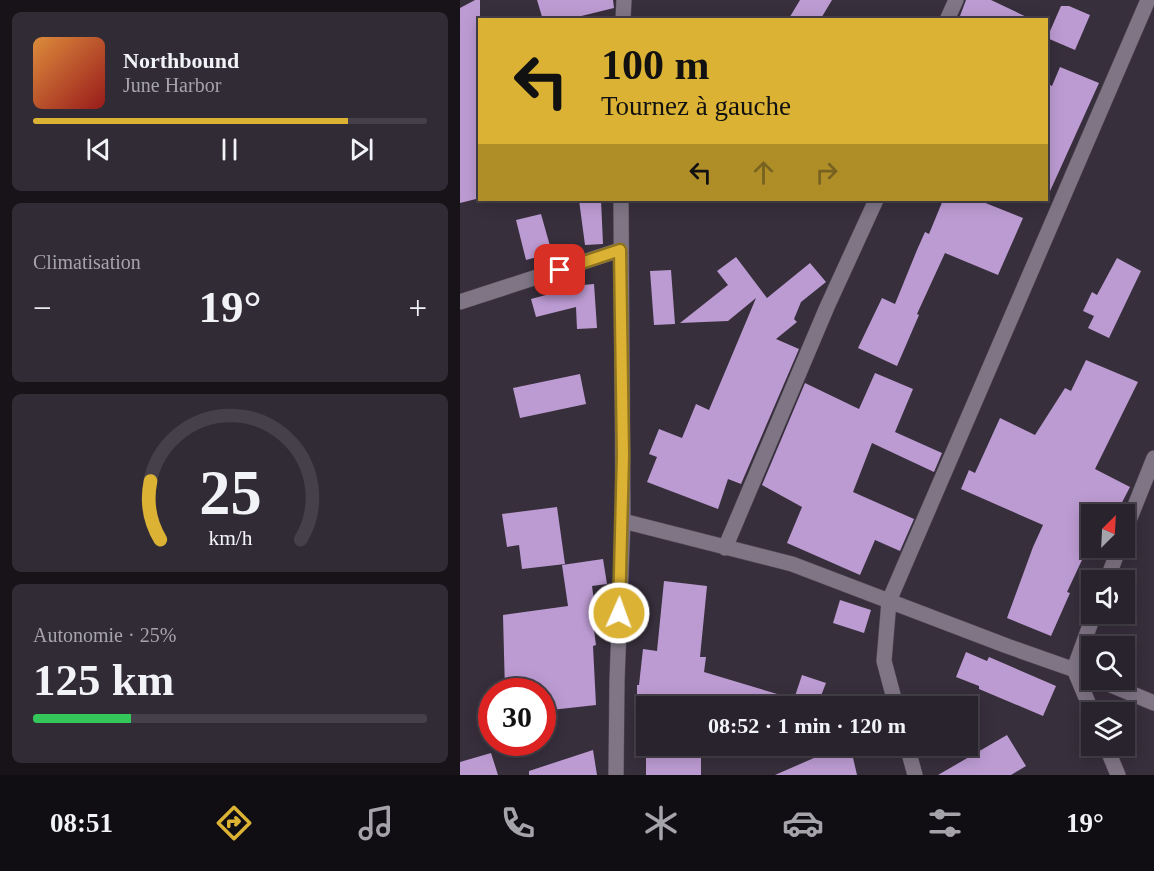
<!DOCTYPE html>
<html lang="fr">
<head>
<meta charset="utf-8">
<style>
  :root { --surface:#29232d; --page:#312b35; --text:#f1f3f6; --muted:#a5a4aa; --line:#454049; --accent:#dbb233 }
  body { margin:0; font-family:"Times New Roman",serif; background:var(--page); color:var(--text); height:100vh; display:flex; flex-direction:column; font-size:22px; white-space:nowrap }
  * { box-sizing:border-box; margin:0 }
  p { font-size:20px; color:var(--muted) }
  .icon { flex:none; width:33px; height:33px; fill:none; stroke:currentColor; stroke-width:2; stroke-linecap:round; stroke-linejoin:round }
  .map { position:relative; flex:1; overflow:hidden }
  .side { display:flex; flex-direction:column; gap:12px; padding:12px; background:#171319; width:460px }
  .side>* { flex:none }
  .banner { position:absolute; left:18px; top:18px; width:570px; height:183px; border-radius:0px; box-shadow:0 3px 15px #0003,0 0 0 2px var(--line); background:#dbb233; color:#111; overflow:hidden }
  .needle { width:39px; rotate:24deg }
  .fabs { position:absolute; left:621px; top:504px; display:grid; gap:12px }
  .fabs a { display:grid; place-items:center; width:54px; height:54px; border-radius:0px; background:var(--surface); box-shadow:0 3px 15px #0003,0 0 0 2px var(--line); font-size:30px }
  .speed { position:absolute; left:18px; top:678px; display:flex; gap:12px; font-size:30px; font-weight:700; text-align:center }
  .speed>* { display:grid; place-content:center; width:78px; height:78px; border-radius:50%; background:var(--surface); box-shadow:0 3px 15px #0003,0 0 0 2px var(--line); line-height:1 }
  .speed .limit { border:9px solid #d22; background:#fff; color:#111 }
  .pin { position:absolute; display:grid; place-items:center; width:51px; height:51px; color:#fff; margin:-26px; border-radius:12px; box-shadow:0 3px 9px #0006 }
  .me { position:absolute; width:66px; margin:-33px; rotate:2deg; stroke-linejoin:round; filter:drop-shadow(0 0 4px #0008) }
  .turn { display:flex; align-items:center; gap:21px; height:126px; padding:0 24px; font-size:27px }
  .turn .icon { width:78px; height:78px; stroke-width:2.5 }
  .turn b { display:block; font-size:42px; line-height:51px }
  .lanes { display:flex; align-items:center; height:57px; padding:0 24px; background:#0003; justify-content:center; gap:30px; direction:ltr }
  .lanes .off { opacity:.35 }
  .big { font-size:45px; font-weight:600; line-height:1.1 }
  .side .card { flex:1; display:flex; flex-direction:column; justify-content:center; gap:9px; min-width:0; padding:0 21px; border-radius:9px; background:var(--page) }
  .side .dial { align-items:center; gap:0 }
  .dial svg { height:156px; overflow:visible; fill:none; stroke:var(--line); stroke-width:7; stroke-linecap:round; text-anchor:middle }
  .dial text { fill:var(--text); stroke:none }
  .song { display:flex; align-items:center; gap:18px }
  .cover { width:72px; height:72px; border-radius:9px; background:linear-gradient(135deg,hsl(30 70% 55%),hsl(0 70% 35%)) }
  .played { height:6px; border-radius:3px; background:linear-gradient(90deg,var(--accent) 80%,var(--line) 80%) }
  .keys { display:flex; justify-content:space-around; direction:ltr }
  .heat { display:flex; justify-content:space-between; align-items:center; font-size:33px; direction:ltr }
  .charge { height:9px; border-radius:4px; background:linear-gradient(90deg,#34c759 25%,var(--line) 0) }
  .trip { position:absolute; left:176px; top:696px; width:342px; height:60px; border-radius:0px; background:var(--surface); box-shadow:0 3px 15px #0003,0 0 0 2px var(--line); font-weight:600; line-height:60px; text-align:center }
  .menu { display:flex; height:96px; justify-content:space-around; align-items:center; background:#100e12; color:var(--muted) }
  .menu .icon { width:42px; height:42px }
  .menu .current { color:var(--accent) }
  .menu b { font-size:27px; color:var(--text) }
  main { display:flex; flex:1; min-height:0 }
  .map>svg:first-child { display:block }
  .building { fill:#bc9bd2 }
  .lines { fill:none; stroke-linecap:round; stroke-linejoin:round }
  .minor-casing { stroke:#524b57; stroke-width:16 }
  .minor { stroke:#7f7585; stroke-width:15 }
  .route-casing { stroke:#8e7421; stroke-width:15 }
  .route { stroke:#dbb233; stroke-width:10 }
</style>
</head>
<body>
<main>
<section class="side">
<div class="card">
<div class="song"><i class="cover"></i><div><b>Northbound</b><p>June Harbor</p></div></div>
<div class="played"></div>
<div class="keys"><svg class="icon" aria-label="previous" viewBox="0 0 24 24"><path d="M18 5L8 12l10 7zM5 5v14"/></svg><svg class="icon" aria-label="pause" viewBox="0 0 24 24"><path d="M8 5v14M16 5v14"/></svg><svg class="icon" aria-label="next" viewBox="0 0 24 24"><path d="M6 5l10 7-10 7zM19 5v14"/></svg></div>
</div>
<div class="card"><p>Climatisation</p>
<div class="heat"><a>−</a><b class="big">19°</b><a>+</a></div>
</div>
<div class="card dial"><svg viewBox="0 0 100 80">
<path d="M14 69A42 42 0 1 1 86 69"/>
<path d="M14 69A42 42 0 0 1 9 39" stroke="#dbb233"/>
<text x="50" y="56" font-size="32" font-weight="700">25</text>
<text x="50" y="72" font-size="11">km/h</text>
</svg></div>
<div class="card"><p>Autonomie · 25%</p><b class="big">125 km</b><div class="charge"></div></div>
</section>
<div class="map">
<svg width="694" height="775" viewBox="0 0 694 775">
  <rect width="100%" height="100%" fill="#372f3c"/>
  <!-- building -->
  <path class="building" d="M15,0H20V198L0,203V8Z
    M77,0H153L154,8L105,20H83Z
    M340,0H372L360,20H328Z
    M506,0H531L573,20H507L500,16Z
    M601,6H609L630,15L615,50L587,38Z
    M600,67L639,83L586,200V83L592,86Z
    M119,200H141L143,244L125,245Z
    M483,200H518L563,218L538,275L485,253L457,314L459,315L437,366L398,348L422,298L435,304L457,250L465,232L469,234Z
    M81,214L92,253L66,260L56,220Z
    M276,257L307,298L350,263L366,282L341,302L334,319L337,322L316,339L339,349L281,484L268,479L258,509L187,482L197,457L189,454L199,429L222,438L236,404L249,410L296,298L268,321L220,323L268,285L257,271Z
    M657,258L681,271L649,338L628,328L634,316L623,311L632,292L637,295Z
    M211,270L215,324L194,325L190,271Z
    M134,284L137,328L117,329L116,307L76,317L71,299L123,285Z
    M626,360L678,382L635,469L670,487L656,514H632V546L629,545L607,592L610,593L591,636L547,618L573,547L583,525L501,489L509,470L515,473L540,418L575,435L605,388L611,391Z
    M415,373L453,389L435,432L482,453L474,472L412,443L393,492L454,519L440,551L415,540L400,575L327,543L342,507L302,485L345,383L399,409Z
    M120,374L126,404L60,418L53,388Z
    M97,507L105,564L62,569L59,545L47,547L42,514Z
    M143,559L147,584L132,586L136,615H132L136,645L133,646L136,705L82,711V692H45L43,615L108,606L102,565Z
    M204,581L247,586L240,657H246L244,672L334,699L342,675L366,683L357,706H260L240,701V706H177V685H179L183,649L197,651Z
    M380,600L411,610L404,633L373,623Z
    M506,652L527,661L529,657L596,686L583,716L519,689V686L496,677Z
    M547,735L566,766L551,775H478Z
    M186,746H234L233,756H241V775H186Z
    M391,749L397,775H315L363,754Z
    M133,750L137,775H69V771Z
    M31,753L38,775H0V762Z"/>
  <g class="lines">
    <!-- minor casing -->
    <g class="minor-casing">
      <path id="minor" d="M163,20L164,0
        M487,20L496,0
        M0,302L160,250
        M163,521L332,564L547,646L632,676
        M664,533L694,458
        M265,548L367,307L416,200
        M647,580L659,548
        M639,680L694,703
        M436,706L424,661L429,601L688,0
        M632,712L614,669L634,614
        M447,746L455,775
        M646,746L658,775
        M156,775L157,681L163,521L161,200"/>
    </g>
    <!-- minor -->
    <use href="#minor" class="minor"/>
  </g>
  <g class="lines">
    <!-- route casing -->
    <g class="route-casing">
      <path id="route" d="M100,270L160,250L163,455L159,613"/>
    </g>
    <!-- route -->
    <use href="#route" class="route"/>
  </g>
</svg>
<div class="fabs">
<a><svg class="needle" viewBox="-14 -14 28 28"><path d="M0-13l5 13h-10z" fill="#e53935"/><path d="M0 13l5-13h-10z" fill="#a5a4aa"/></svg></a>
<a><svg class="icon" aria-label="sound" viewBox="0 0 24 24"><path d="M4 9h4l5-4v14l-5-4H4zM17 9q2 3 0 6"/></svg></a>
<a><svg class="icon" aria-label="search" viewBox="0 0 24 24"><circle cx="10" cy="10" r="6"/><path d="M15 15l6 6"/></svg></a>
<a><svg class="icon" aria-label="layers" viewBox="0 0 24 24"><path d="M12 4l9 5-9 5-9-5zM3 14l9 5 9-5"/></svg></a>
</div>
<div class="speed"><div class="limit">30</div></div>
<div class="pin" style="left:100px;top:270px;background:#d93025"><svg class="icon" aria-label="arrive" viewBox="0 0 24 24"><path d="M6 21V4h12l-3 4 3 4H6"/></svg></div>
<svg class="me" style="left:159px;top:613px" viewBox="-20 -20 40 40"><circle r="17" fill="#dbb233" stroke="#fff" stroke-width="3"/><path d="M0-11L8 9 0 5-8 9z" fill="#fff"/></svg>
<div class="trip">08:52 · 1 min · 120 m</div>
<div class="banner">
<div class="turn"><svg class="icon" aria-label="left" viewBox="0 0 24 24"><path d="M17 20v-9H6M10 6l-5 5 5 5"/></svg><div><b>100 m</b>Tournez à gauche</div></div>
<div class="lanes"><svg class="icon" aria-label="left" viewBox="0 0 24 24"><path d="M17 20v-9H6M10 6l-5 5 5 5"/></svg><svg class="icon off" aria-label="ahead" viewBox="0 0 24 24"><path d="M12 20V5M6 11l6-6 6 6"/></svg><svg class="icon off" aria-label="right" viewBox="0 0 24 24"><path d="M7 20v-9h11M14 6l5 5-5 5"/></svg></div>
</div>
</div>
</main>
<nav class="menu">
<b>08:51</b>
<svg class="icon current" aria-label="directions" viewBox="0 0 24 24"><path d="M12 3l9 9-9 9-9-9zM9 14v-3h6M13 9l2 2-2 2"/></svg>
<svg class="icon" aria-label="music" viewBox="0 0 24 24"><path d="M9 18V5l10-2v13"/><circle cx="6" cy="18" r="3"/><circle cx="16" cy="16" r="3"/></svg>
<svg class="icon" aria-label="phone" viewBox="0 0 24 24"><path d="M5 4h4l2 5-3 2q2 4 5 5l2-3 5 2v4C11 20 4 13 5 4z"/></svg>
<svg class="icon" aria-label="climate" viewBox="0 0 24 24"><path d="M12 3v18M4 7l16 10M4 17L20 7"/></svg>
<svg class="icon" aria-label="car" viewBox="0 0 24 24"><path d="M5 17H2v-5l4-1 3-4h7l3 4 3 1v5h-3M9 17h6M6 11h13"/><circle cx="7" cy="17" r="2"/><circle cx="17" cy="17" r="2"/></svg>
<svg class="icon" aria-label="filters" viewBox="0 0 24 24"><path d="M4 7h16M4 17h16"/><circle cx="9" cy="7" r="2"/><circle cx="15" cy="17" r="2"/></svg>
<b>19°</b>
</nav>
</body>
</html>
